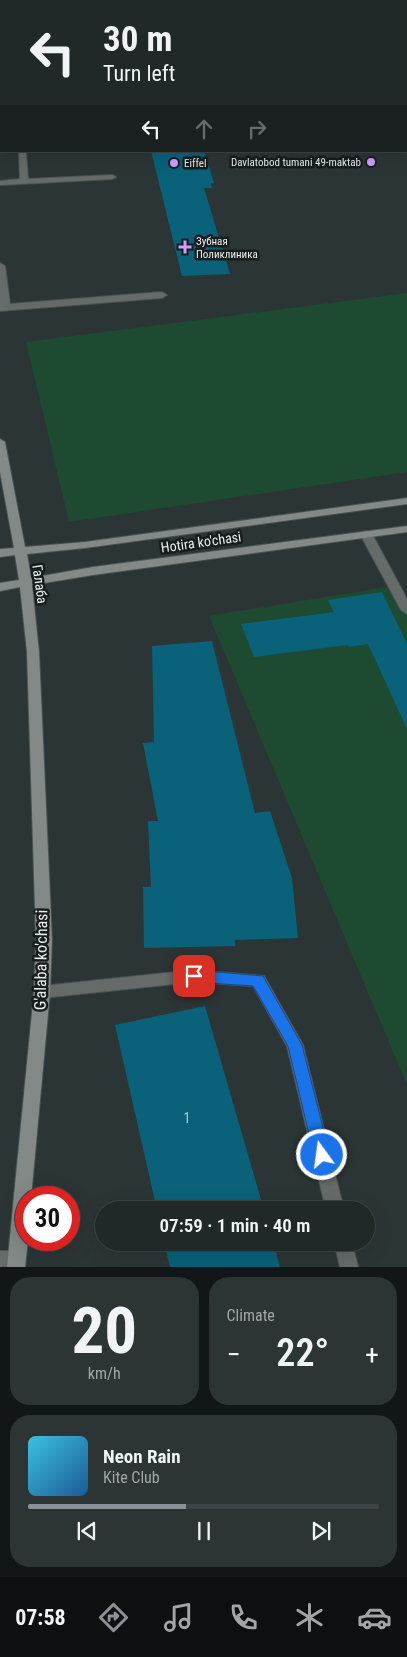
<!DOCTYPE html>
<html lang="en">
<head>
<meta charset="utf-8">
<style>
  :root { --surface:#212828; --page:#2d3434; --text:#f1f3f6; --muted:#a2a6a8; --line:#3e4445; --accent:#8c9099 }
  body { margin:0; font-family:"Roboto Condensed",sans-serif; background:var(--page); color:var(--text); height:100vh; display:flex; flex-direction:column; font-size:19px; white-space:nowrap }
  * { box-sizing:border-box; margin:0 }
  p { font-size:16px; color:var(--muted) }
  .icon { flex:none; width:28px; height:28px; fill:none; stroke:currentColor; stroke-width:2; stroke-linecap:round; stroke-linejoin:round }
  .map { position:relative; height:1267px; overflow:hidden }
  .drawer { display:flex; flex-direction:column; gap:10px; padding:10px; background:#121616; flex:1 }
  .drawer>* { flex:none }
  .top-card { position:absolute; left:0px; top:0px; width:408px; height:152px; box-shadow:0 5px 20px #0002,0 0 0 1px var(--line); background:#212828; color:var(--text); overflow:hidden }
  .speed { position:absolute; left:15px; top:1186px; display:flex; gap:10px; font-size:25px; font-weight:700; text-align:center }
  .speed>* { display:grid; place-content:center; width:65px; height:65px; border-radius:50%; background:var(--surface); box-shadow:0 5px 20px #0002,0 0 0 1px var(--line); line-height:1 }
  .speed .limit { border:8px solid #d22; background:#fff; color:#111 }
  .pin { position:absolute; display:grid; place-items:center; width:42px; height:42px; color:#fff; margin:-21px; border-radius:10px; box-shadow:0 2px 8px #0006 }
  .me { position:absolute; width:55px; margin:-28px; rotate:346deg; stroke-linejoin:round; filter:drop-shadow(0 0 4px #0008) }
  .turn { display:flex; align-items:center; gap:18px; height:105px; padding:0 20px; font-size:22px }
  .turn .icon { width:65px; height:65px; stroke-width:2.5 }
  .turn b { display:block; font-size:35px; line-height:42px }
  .lanes { display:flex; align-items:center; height:48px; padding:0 20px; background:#0003; justify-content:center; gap:25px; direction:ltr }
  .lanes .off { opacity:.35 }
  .big { font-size:38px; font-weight:600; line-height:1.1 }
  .drawer .tile { flex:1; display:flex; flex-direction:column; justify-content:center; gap:8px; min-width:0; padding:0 18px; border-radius:20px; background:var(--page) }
  .drawer .dial { align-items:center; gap:0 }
  .dial b { font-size:65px; line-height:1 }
  .song { display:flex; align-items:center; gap:15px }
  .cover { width:60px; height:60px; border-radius:8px; background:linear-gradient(135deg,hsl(190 70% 55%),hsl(210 70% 35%)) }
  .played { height:5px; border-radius:2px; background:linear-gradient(90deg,var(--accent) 45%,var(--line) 45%) }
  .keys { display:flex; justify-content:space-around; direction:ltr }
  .heat { display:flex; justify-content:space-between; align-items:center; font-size:28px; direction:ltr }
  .drawer .tiles { flex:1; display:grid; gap:10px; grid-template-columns:1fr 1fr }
  .tile:last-child { grid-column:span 2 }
  .trip { position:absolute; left:95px; top:1201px; width:280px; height:50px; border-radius:25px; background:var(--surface); box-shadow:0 5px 20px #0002,0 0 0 1px var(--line); font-weight:600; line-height:50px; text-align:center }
  .tabs { display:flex; height:80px; justify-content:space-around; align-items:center; background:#0d1010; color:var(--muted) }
  .tabs .icon { width:35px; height:35px }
  .tabs .current { color:var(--accent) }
  .tabs b { font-size:22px; color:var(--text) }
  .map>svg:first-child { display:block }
  .green { fill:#1d4a30 }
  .building { fill:#096279 }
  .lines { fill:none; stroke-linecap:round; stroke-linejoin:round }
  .lane-casing { stroke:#4a5354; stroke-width:2 }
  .street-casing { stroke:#4a5354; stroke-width:2 }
  .secondary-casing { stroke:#4a5354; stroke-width:2 }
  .lane { fill:#666b69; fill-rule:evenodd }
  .street { fill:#666b69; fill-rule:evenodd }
  .secondary { fill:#828987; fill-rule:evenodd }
  .route { fill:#1a73e8; stroke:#114b97 }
  .poi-dot { fill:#d19dfe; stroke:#181c1c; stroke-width:2 }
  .labels { text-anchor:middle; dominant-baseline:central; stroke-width:5; stroke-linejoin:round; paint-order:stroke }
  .far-poi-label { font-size:11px; fill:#e9efef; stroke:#181c1c; text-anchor:start }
  .street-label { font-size:14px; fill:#e9efef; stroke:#181c1c }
  .near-number-label { font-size:14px; fill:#b1ccd2 }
  .near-street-label { font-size:16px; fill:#e9efef; stroke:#181c1c }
</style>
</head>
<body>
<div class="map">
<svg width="407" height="1267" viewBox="0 0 407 1267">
  <rect width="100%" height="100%" fill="#2c3536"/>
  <!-- green -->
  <path class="green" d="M407,293V472L69,522L26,342Z
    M386,587L407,609V1085L209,616Z"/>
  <!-- building -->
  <path class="building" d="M151,151H204L214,183H211L212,188H204L230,274L182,276Z
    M382,592L407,644V729L368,644L349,647L348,645L254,657L241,624L334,612L328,600Z
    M212,641L255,813L270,811L292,878L298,938L235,940V946L144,948L143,887H151L148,821H158L143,743L154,742L152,646Z
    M205,1006L264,1210H157L115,1025Z
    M164,1242H273L280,1267H170Z"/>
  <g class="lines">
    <!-- lane casing -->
    <g class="lane-casing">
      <path id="lane" d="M112,0H118V1H112Z
        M231,0H237V1H231Z
        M324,0H330V1H324Z
        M406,20H407V24H406Z
        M19,151L26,153L28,179L112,175L116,177L112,179L0,185V181L20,179Z
        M0,263L5,266L10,304L162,292L167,295L162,298L0,311Z
        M366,531L372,534L407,599V614L401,610L360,534Z"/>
    </g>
    <!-- street casing -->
    <g class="street-casing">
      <path id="street" d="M406,61H407V65H406Z
        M0,84H1V88H0Z
        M194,970L264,976L303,1045L344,1210H326L287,1046L253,986L194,982L42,998L36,996L34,992L36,988L42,986Z
        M334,1242H352L358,1267H340Z
        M0,1251H16L23,1254L25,1260L23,1266L0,1267Z"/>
    </g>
    <!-- secondary casing -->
    <g class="secondary-casing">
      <path id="secondary" d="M8,0H14V1H8Z
        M0,439L5,442L25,547L85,542L407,498V504L85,548L27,554L31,578L93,567L407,526V532L93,575L32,585L39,652L52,940L50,992L31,1198H26L28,1240L25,1267H7L34,992L36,940L27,652L20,587L0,591V583L19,580L15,555L0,557V549L14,548L0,472Z"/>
    </g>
    <!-- lane -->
    <use href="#lane" class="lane"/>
    <!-- street -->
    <use href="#street" class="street"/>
    <!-- secondary -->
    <use href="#secondary" class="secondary"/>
  </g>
  <!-- route -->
  <path class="route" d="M194,970L263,976L302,1045L330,1155L327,1160L322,1162L316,1160L314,1155L288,1046L253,986L194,982L189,980L187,976L189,972Z"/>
  <!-- markers -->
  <g class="poi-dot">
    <circle cx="371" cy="162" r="5"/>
    <circle cx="174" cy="163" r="5"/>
    <path d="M182.5 239.5h5v5h5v5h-5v5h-5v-5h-5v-5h5z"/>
  </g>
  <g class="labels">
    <!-- far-poi labels -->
    <g class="far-poi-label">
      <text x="361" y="162" text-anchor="end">Davlatobod tumani 49-maktab</text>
      <text x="184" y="163">Eiffel</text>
      <text x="196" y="241">Зубная<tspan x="196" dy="13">Поликлиника</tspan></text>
    </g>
    <!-- street labels -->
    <g class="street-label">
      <text transform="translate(201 542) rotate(-8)">Hotira ko'chasi</text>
      <text transform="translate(40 584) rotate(82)">Галаба</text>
    </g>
    <!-- near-number labels -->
    <g class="near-number-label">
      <text x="187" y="1118">1</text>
    </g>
    <!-- near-street labels -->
    <g class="near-street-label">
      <text transform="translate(41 960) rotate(-89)">G'alaba ko'chasi</text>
    </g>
  </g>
</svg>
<div class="speed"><div class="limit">30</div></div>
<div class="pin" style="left:194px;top:976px;background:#d93025"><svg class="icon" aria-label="arrive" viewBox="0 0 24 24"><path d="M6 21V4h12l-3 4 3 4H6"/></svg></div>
<svg class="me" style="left:322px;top:1155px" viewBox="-20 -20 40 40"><circle r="17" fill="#1a73e8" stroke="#fff" stroke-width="3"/><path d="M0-11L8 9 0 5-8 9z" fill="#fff"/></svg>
<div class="trip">07:59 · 1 min · 40 m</div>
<div class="top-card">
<div class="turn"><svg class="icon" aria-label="left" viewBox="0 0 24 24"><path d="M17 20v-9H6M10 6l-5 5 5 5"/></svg><div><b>30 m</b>Turn left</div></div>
<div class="lanes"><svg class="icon" aria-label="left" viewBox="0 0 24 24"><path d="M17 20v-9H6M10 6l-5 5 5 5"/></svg><svg class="icon off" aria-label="ahead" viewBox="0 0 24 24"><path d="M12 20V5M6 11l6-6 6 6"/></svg><svg class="icon off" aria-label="right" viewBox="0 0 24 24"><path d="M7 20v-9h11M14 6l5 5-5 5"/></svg></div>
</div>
</div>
<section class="drawer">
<div class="tiles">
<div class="tile dial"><b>20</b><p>km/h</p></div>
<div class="tile"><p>Climate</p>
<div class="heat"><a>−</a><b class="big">22°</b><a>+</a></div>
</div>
<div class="tile">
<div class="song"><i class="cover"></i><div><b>Neon Rain</b><p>Kite Club</p></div></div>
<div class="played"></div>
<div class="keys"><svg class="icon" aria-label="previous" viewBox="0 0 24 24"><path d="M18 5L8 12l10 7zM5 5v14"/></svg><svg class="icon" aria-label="pause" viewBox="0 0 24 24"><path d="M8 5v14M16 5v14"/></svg><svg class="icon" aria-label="next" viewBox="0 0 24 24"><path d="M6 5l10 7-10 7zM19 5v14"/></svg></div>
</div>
</div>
</section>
<nav class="tabs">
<b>07:58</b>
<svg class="icon current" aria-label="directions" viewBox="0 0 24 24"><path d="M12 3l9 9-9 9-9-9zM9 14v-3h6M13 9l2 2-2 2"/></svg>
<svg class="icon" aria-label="music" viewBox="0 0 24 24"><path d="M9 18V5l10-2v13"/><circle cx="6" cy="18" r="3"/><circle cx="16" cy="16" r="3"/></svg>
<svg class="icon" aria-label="phone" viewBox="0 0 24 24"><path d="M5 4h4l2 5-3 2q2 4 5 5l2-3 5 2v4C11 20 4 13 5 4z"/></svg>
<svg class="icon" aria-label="climate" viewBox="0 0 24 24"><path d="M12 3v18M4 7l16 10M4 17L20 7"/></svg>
<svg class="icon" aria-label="car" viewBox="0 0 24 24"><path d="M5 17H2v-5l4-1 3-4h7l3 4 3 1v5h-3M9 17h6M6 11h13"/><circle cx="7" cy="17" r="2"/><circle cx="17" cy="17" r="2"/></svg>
</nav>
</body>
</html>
